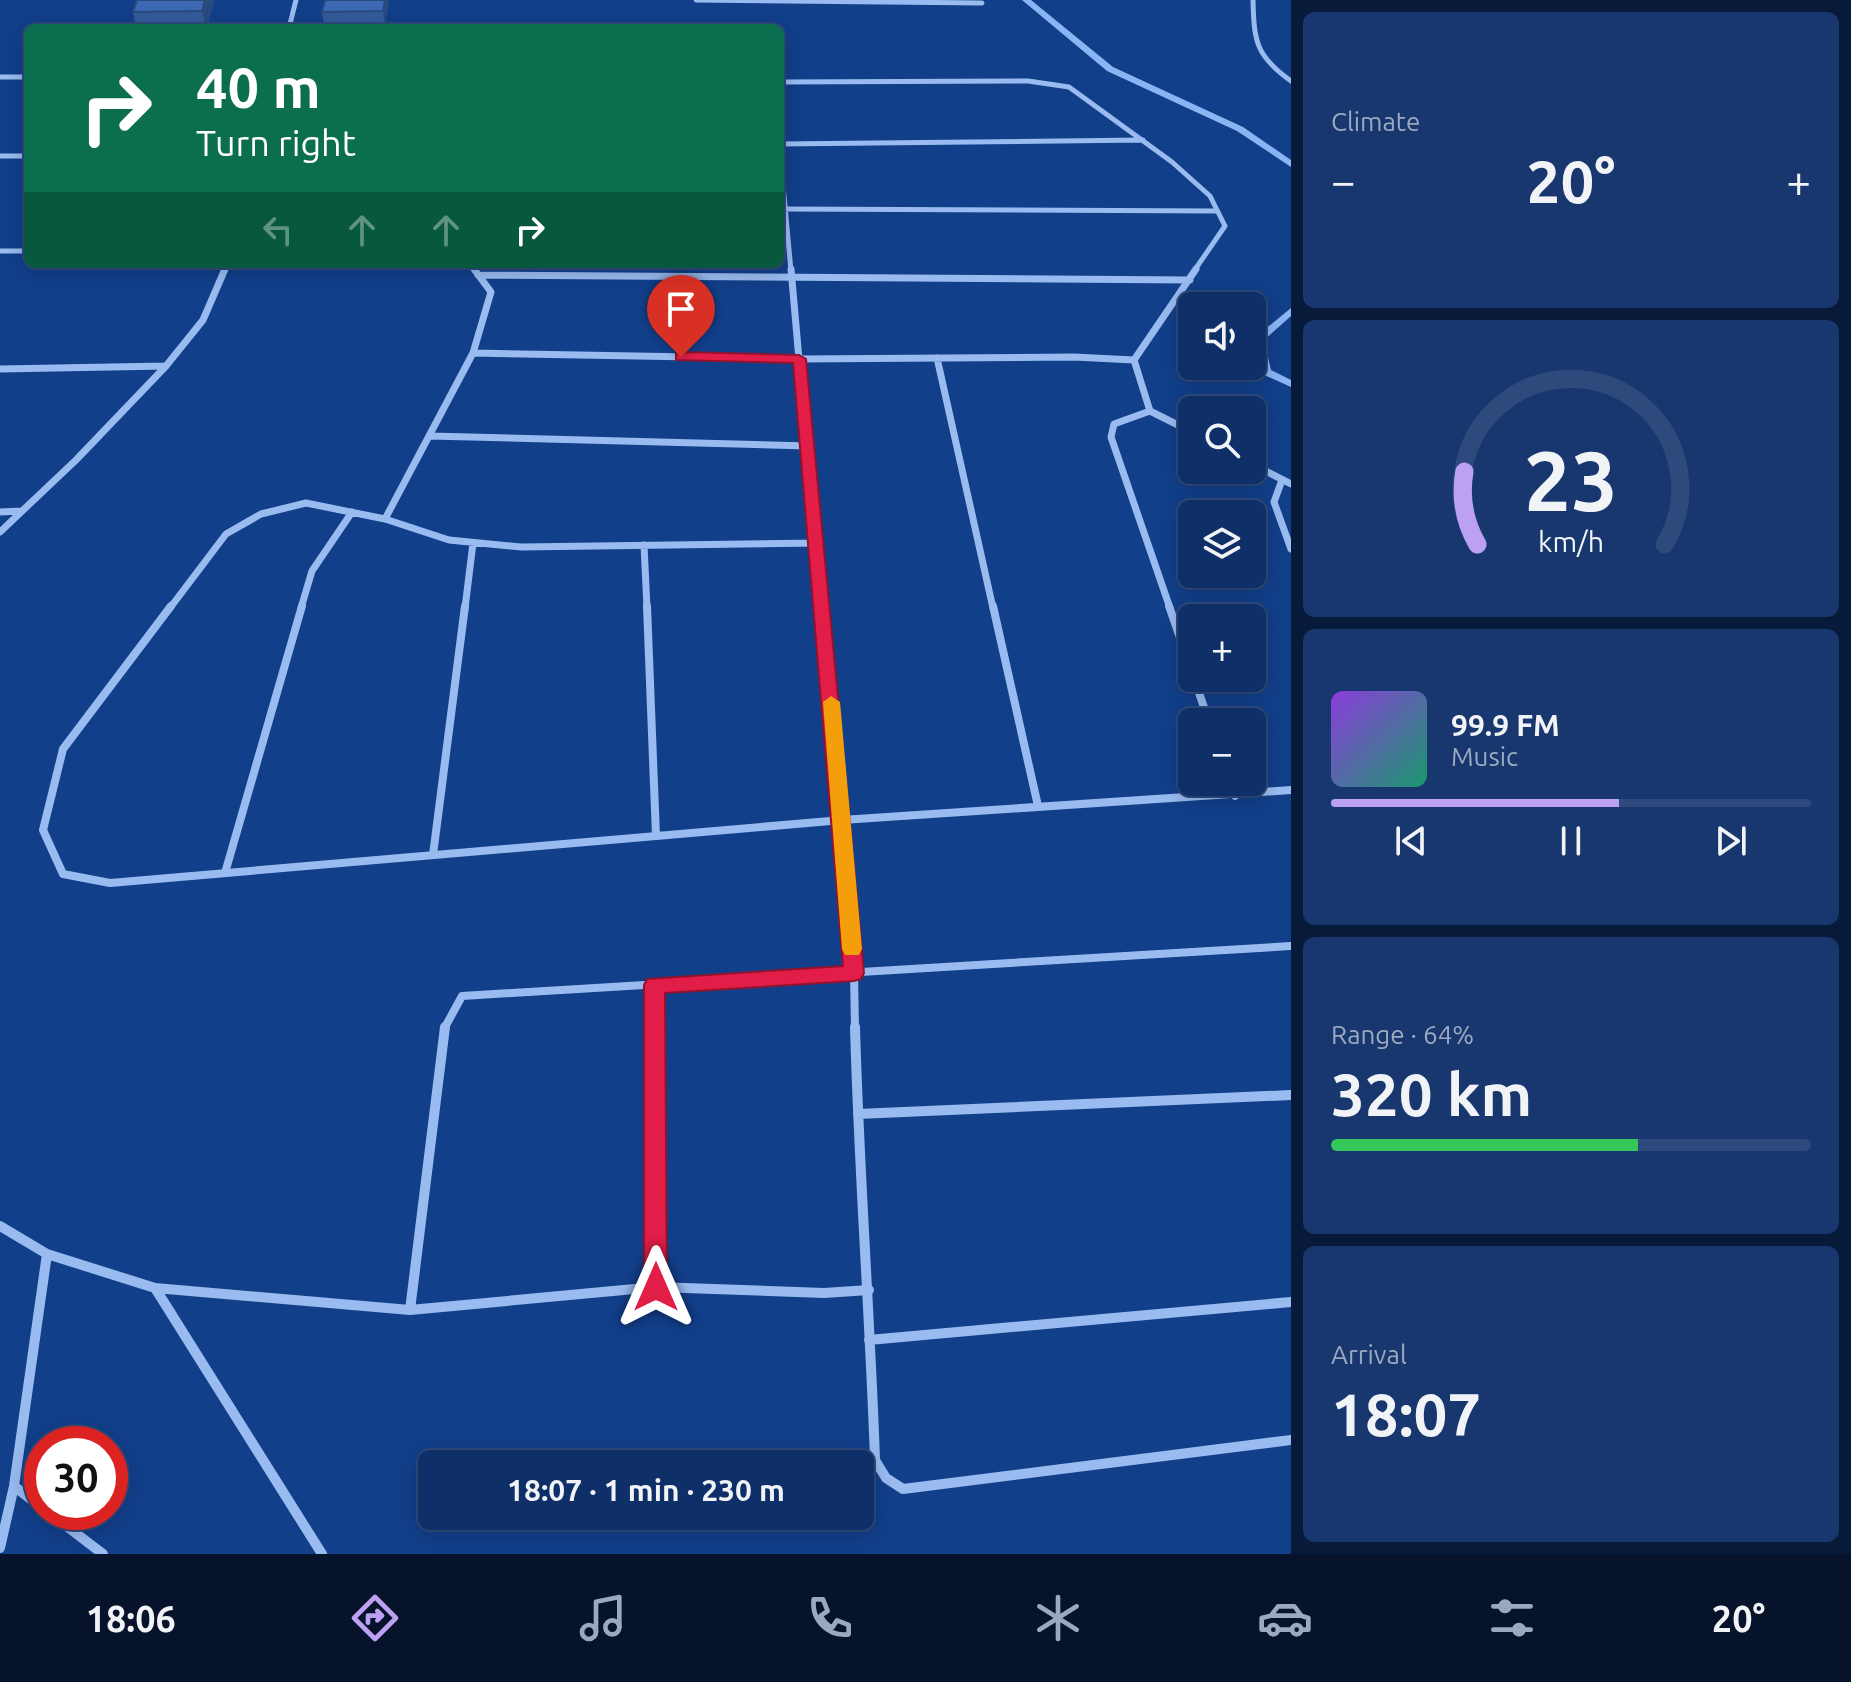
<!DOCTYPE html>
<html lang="en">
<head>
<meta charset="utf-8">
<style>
  :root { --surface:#0e2f68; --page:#17376e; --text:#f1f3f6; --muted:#9ba9c0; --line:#2e4a7c; --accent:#bca0f2 }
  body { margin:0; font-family:Ubuntu,sans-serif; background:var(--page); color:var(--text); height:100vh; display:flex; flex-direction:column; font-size:30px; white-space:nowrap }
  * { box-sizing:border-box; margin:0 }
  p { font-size:26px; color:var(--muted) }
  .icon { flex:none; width:44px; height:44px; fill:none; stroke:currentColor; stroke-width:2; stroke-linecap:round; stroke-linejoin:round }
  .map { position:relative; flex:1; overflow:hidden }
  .sheet { display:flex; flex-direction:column; gap:12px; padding:12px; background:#081a39; width:560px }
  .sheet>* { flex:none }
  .hud { position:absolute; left:24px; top:24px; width:760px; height:244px; border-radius:12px; box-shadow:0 4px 20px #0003,0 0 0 2px var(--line); background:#0b6e4f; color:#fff; overflow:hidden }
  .tools { position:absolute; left:1178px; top:292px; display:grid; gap:16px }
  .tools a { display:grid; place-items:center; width:88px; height:88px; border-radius:12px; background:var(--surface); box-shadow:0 4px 20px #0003,0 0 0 2px var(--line); font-size:40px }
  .speed { position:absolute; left:24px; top:1426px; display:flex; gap:16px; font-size:40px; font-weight:700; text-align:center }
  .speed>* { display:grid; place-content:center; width:104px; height:104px; border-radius:50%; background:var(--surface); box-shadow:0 4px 20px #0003,0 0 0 2px var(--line); line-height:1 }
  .speed .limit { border:12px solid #d22; background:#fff; color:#111 }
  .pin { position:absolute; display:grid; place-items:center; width:68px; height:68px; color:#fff; margin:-82px -34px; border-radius:50% 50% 50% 0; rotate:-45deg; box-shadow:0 0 8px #0007 }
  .pin .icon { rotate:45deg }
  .me { position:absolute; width:88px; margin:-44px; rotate:0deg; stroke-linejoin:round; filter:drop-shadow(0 0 6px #0008) }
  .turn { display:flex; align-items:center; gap:28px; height:168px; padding:0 40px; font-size:36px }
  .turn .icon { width:104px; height:104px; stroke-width:2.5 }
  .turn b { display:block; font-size:56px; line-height:68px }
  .lanes { display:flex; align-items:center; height:76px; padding:0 40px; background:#0003; justify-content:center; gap:40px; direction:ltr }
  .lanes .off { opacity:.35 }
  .big { font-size:60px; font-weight:700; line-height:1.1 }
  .sheet .card { flex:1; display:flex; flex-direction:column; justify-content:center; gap:12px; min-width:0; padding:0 28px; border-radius:12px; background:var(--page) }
  .sheet .dial { align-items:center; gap:0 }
  .dial svg { height:208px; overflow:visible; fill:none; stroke:var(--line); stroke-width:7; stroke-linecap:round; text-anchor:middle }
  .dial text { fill:var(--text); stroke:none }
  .song { display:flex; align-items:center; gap:24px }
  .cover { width:96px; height:96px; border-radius:12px; background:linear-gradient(135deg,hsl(270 70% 55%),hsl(160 70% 35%)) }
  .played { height:8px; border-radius:4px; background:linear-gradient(90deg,var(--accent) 60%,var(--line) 60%) }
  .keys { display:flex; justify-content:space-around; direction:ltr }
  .heat { display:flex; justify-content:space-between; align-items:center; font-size:44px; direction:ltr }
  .charge { height:12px; border-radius:6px; background:linear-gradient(90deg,#34c759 64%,var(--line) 0) }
  .trip { position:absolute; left:418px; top:1450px; width:456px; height:80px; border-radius:12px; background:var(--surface); box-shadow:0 4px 20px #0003,0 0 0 2px var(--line); font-weight:700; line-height:80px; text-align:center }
  .menu { display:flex; height:128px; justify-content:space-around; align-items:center; background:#06132a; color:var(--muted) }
  .menu .icon { width:56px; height:56px }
  .menu .active { color:var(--accent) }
  .menu b { font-size:36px; color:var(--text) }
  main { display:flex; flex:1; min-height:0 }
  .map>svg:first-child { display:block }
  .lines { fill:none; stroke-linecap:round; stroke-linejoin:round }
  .stream { fill:#8ab5f4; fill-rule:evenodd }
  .street-far3 { stroke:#99bbf0; stroke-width:5 }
  .street-far2 { stroke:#99bbf0; stroke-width:7 }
  .street-far1 { stroke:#99bbf0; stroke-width:8 }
  .street { stroke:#99bbf0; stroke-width:10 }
  .wall { fill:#335a9a }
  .shaded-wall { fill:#294a7d }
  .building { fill:#3b69b3; stroke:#294a7d; stroke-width:2 }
  .route { fill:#e11d48; stroke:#92132f; stroke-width:2 }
  .slow { fill:#f59e0b }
</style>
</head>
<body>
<main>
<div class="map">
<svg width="1291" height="1554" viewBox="0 0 1291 1554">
  <rect width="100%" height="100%" fill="#123f8a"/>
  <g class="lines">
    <!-- stream -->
    <path class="stream" d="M1022,0H1031L1113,67L1243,127L1291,160V167L1237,131L1107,71Z
      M1291,308V316L1264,340L1271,370L1291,380V387L1262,374L1253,339Z"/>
    <!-- street-far3 -->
    <path class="street-far3" d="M696,0L982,3
      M1253,0C1254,42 1256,56 1291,81
      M289,28L296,0
      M0,77H28
      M780,82L1028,81L1069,87L1172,162L1210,196L1225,226L1194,271
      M780,144L1143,140
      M780,152L791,271
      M0,156H28
      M781,209L1217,211
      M0,251H28
      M470,264L475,271
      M224,271L227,264"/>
    <!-- street-far2 -->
    <path class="street-far2" d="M791,269L821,608
      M478,275L1190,280
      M473,353L491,292L474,269
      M937,358L993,608
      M1134,360L1196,269
      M1134,360L1150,411
      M0,369L166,366
      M430,436L808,446
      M1252,464L1291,484
      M1282,480L1274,502L1291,549
      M0,512L21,511
      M385,519L473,353L799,359L1074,357L1134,360
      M0,532L76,460L166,366L203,320L225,269
      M644,545L647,608
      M170,608L226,534L261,514L306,503L385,519L449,540L521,547L817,543
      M301,608L312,571L352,512
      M465,608L473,543
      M1170,608L1111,437L1114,424L1150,411L1192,432"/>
    <!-- street-far1 -->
    <path class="street-far1" d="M171,606L63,749L43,830L63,874L110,883L842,820L1291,790
      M647,606L656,836
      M821,606L854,973L855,1029
      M993,606L1038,806
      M1169,606L1192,672
      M1194,678L1209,722
      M1230,782L1235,796
      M433,855L465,606
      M225,873L302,606
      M655,985V1029
      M444,1029L462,996L1291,946"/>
    <!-- street -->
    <path class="street" d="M655,1027L656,1287
      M855,1027C859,1172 870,1316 875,1460L886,1478L903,1489L1291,1440
      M858,1114L1291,1095
      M0,1226L47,1254L155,1288L410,1310L656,1287L824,1293L869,1290
      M155,1288L322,1554
      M410,1310L445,1027
      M869,1340L1291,1302
      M14,1486L42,1508
      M48,1512L103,1554
      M0,1548L14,1486L47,1254"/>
  </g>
  <!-- wall -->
  <path class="wall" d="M214,0L207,28H136L133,12Z
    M389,0L385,25L324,26L322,12Z"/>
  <!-- shaded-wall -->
  <path class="shaded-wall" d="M205,0H214L207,28H206L202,11Z
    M385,0H389L385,25L383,11Z"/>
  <!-- building -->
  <path class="building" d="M137,0H205L202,11L133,12Z
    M325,0H385L383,11L322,12Z"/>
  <!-- route -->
  <path class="route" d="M681,352L799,355L806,359L864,973L861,979L854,981L665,993L667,1287L664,1295L656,1298L647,1295L644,1287V985L647,979L843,966L793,363L676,360V354Z"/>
  <!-- slow -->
  <path class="slow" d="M831,696L840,702L862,949L859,955H845L842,949L823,702Z"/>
</svg>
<div class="tools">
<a><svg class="icon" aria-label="sound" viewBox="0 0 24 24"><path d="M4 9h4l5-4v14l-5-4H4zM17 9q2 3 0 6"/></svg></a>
<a><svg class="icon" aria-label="search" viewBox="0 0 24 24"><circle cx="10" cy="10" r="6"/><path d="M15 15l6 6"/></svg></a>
<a><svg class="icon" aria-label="layers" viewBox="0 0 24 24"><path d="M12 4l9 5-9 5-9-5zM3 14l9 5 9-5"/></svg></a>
<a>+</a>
<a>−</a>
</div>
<div class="speed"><div class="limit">30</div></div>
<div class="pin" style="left:681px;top:357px;background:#d93025"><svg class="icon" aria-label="arrive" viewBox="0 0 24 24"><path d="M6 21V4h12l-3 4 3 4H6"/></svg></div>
<svg class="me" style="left:656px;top:1287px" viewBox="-20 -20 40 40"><path d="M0-17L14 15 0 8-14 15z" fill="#e11d48" stroke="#fff" stroke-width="4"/></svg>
<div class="trip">18:07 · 1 min · 230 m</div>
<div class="hud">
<div class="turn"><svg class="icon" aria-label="right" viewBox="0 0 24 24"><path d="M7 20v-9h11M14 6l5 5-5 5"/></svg><div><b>40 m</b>Turn right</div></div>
<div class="lanes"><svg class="icon off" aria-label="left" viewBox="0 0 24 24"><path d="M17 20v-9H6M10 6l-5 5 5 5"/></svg><svg class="icon off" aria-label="ahead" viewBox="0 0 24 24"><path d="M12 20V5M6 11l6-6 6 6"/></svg><svg class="icon off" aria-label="ahead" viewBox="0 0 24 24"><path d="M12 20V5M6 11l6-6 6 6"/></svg><svg class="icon" aria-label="right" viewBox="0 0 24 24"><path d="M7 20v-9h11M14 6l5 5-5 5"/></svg></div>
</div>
</div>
<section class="sheet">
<div class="card"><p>Climate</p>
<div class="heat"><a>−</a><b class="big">20°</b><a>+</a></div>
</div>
<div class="card dial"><svg viewBox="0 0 100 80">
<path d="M14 69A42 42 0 1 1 86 69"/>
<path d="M14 69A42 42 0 0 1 9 41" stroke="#bca0f2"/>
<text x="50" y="56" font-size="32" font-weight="700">23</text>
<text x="50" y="72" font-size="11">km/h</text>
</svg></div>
<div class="card">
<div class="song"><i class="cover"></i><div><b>99.9 FM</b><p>Music</p></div></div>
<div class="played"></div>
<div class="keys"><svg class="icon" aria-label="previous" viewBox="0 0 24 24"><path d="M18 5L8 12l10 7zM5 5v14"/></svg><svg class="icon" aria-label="pause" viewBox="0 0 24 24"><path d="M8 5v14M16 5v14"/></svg><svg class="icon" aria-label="next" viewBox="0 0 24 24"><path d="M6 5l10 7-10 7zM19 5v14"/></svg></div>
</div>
<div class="card"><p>Range · 64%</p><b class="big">320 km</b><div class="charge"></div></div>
<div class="card"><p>Arrival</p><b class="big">18:07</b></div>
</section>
</main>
<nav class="menu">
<b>18:06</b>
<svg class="icon active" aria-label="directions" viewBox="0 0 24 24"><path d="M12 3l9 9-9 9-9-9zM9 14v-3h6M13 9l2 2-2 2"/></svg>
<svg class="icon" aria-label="music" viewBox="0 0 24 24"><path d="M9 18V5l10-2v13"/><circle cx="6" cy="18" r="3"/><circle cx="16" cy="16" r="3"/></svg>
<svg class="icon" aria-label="phone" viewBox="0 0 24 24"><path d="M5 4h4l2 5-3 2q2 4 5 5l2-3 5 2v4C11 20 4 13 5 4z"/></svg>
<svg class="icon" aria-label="climate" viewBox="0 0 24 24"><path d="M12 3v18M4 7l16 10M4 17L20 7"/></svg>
<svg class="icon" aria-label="car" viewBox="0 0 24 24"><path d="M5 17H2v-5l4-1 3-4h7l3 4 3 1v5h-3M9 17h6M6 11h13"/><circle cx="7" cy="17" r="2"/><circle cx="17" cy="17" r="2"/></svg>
<svg class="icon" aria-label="filters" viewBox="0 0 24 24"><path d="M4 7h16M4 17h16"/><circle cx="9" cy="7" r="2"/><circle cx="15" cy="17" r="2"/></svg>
<b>20°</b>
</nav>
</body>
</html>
